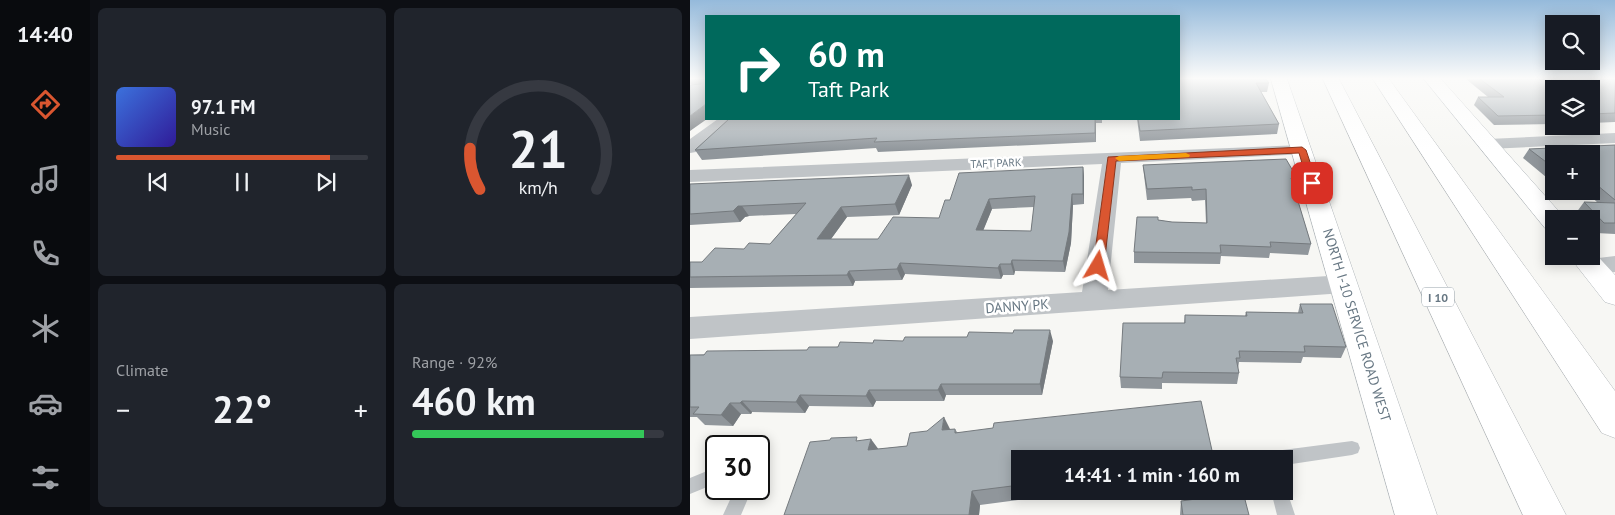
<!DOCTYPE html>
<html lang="en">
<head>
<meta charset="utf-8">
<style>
  :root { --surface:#171b24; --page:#20242c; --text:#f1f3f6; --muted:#9ea1a6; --line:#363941; --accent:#da5630 }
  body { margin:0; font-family:"PT Sans",sans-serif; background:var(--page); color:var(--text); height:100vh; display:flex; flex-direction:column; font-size:19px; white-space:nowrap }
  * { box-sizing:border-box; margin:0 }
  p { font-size:16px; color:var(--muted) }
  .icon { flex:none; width:28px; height:28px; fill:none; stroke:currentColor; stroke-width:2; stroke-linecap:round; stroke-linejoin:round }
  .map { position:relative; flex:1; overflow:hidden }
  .details { display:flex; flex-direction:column; gap:8px; padding:8px; background:#0d0f14; width:600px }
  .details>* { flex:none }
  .guide { position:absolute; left:15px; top:15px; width:475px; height:105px; border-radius:0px; box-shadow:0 2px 12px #0003; background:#00695c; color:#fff; overflow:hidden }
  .controls { position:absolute; left:855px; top:15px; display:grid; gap:10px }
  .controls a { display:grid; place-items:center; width:55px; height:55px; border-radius:0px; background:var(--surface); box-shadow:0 2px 12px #0003; font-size:25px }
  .speed { position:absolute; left:15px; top:435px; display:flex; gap:10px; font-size:25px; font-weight:700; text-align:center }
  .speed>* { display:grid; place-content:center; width:65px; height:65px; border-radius:50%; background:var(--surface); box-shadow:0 2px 12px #0003; line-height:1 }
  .speed .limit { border:2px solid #111; border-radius:8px; background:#fff; color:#111 }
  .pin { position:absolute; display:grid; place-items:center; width:42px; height:42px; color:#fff; margin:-21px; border-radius:10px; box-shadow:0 2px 8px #0006 }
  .me { position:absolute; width:55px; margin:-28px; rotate:7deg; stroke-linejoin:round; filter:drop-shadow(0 0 4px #0008) }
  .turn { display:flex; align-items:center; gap:18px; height:105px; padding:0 20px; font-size:22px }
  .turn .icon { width:65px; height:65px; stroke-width:2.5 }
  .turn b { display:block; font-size:35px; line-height:42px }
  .big { font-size:38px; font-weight:700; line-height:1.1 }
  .details .card { flex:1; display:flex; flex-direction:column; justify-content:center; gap:8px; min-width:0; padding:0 18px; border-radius:8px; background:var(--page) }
  .details .dial { align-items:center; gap:0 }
  .dial svg { height:130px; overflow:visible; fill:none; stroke:var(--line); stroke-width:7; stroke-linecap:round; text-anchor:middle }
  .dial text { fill:var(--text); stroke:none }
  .song { display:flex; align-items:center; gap:15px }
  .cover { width:60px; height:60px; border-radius:8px; background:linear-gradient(135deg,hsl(220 70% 55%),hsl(250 70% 35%)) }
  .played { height:5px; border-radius:2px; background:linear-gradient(90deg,var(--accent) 85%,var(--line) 85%) }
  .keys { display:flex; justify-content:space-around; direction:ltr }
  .heat { display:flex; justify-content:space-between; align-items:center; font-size:28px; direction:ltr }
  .charge { height:8px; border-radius:4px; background:linear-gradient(90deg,#34c759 92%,var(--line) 0) }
  .details .tiles { flex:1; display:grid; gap:8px; grid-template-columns:repeat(2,1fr) }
  .trip { position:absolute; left:321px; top:450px; width:282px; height:50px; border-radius:0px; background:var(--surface); box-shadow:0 2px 12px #0003; font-weight:700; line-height:50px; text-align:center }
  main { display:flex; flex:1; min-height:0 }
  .dock { display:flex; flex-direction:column; width:90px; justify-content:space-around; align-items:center; background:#090b0e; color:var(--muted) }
  .dock .icon { width:35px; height:35px }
  .dock .selected { color:var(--accent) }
  .dock b { font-size:22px; color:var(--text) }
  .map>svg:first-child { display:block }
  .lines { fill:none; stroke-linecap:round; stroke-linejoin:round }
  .secondary-casing { stroke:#b2b8bc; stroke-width:1 }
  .highway-casing { stroke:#b3b7ba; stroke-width:1 }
  .lane { fill:#c0c4c7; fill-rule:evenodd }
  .street { fill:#c0c4c7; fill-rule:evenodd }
  .secondary { fill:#fff; fill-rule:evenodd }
  .highway { fill:#fff; fill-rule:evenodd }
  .wall { fill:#90969b; fill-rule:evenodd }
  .shaded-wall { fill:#757a7e }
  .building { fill:#a7afb4; stroke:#757a7e; fill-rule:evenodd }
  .route { fill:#da5630; stroke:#8e381f }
  .slow { fill:#f59e0b }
  .labels { text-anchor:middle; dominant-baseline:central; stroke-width:5; stroke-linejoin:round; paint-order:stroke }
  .far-street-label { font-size:11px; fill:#677783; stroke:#fff }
  .shield { fill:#fff; stroke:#95a0a8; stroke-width:1 }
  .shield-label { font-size:12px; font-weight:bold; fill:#677783 }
  .street-label { font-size:14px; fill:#677783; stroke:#fff }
</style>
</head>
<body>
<main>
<nav class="dock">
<b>14:40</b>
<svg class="icon selected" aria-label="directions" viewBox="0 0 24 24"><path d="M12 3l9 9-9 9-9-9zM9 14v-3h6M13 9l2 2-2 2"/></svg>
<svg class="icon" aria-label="music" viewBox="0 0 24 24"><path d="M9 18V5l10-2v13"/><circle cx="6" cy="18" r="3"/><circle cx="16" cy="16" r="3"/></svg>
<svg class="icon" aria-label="phone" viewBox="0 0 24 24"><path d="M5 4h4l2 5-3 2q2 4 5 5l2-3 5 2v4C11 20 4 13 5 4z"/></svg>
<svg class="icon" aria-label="climate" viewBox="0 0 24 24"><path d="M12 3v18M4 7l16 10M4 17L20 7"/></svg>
<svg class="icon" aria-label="car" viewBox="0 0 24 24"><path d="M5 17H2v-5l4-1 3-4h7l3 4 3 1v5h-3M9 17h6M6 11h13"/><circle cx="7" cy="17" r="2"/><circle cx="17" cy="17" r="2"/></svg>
<svg class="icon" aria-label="filters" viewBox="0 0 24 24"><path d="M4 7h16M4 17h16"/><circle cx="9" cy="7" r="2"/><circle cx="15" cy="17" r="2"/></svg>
</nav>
<section class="details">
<div class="tiles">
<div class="card">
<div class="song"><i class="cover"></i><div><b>97.1 FM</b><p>Music</p></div></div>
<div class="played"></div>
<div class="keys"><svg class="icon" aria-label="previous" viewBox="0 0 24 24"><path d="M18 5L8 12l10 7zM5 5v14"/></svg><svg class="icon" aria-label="pause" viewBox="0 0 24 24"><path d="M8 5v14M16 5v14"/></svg><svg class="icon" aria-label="next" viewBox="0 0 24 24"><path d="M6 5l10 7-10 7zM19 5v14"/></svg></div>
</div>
<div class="card dial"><svg viewBox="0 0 100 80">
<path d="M14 69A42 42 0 1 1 86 69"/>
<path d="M14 69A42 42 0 0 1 8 44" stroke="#da5630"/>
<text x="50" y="56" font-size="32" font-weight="700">21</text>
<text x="50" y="72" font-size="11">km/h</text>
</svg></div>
<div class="card"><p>Climate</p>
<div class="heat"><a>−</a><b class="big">22°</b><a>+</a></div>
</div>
<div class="card"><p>Range · 92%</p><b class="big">460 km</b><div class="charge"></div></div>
</div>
</section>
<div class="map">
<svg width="925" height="515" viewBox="0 0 925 515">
  <rect width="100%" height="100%" fill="#f7f7f4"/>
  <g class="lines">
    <!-- secondary casing -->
    <g class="secondary-casing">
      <path id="secondary" d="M581,79H597L747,515H705Z
        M734,79H751L873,216L875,219H864V230L855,228Z
        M901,249L925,275V305L915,302L879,256H901Z"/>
    </g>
    <!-- highway casing -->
    <g class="highway-casing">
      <path id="highway" d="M633,79H649L876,515H833Z
        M683,79H699L925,391V438L912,433Z"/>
    </g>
    <!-- lane -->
    <path class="lane" d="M662,441L668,443L670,448L668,453L662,455L595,465V459H577L579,454L585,451Z
      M17,471L26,473L27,489L17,487L0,494V478Z
      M595,485L605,515H587L581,491H595Z
      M45,489H62L51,515H33Z"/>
    <!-- street -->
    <path class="street" d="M28,119H46L6,152L0,153V139Z
      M925,133V143L798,149L792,148L789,144L792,140L798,139Z
      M612,145L618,146L621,150L618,154L431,163L418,290L654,275L663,278L667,284L663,290L654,293L0,339V317L392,292L412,164L0,182V170Z
      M925,256V272L901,274L892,272L889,266L892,260Z"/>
    <!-- secondary -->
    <use href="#secondary" class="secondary"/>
    <!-- highway -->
    <use href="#highway" class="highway"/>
  </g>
  <!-- wall -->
  <path class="wall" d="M0,79H16V119L11,84H0Z
    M489,79L579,83L577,92H571L589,124L587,134L450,141L447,119H489Z
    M776,79H925V122L901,123V89H864V124L804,125L784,105L788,97H798Z
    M39,119H412V123H406V142L188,152L186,148L12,160L5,150Z
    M925,145V234L906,233L901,228V219H892L886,213L894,202L908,203L895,191H901V154H864V182H862L833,158L839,149Z
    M453,165L607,178L604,188L621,244L618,255L580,253L579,258L531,256L530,264L444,263V252L468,220L482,222L516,223L515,200L502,201L501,198L457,200L454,175Z
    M393,167L394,177V204L383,205L381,243L375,272L325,271L324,275H313L311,279L215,274L212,280L165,281L163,286L0,288V262H12L54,249L80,244L106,214L59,216L55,217L50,222L0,225V184L222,185L209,215L157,217L141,239H188L249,218L260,200ZM344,207L341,231L293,230L302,209Z
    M610,304L656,347L651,358L613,357L611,363L549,362L548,369L549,373L547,384L472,383V389L431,388L430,377L494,323L495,315L555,316L556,312L608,313Z
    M213,341H363L352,395H256L254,401H186L183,407L119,406L115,413L62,412L61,414H51L43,426L15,425L7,417H0V355L117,350L183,343Z
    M265,429L267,432L523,455L522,459H330V491H407L377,494L376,492L344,495V498L290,505L289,515H94L170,440L188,449L217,446L260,430Z
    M504,494L532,495L559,515H490L491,501L503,500Z"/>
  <!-- shaded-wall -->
  <path class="shaded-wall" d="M16,104V119H17L0,131V116Z
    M405,119L406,123V142L405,133Z
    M393,167L394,177V204L393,194Z
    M219,175L222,185L209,215L205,204Z
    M382,194L383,205L381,243L375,272L373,261Z
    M299,199L302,209L289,241L286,230Z
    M48,206H52L59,216L55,217L50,222L43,211Z
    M151,207L157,217L133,250L127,239Z
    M322,260L325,271L324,275L321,264Z
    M210,263L215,274L212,280L207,269Z
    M310,264L313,275L311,279L308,268Z
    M159,271L165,281L163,286L157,275Z
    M360,330L363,341L352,395L350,384Z
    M251,384L256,395L254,401L248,390Z
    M179,390L186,401L183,407L176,396Z
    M110,395L119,406L115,413L106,402Z
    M52,401L62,412L61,414L50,403Z
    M40,403L51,414L43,426L31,415Z
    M254,417L262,433L252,430Z
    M181,439L192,454L178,450Z
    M282,491L290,505L289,515H279Z"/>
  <!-- building -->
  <path class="building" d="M11,79H16V104L0,116V85L11,84Z
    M489,79H576L579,83H566L589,124L450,131L448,119H489Z
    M790,79H925V113L901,114V89H864V115L808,116L788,97H814Z
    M39,119H405V133L184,142L187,138L5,150Z
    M925,145V200L901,180V154H864V168L839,149Z
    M596,159L607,178H601L621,244L580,242L581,247L530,245L531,253L444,252L447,217H468V220L482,222L517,223L516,189L502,190V187L457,189L453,165Z
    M393,167V194H382L379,232L373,261L322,260L321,264H310L308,268L210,263L207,269L159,271L157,275L0,277V262H12L25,248L54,249L59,243L80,244L116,203L52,206H48L43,211L0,214V184L219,175L205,204L151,207L127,239H188L203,217L249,218L255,200H260L269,173ZM345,196L341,231L286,230L299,199Z
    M894,202L925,203V223H914Z
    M610,304H642L656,347L614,346L615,352L549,351L550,358H546L549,373L473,372L472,378L430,377L433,323H495V315L557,316L556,312L613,313Z
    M324,330H360L350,384H251L248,390H179L176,396L110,395L106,402L52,401L50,403H40L31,415L3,414L9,407H0V355H14L17,351L117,350L119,347H148L150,342L183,343L184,340L213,341L215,337H277L279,332L323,333Z
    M511,401L523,455L509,457V459H330V485L282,491L279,515H94L120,442L140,440L141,438L167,437L166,441L181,439L178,450L217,446L220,433L237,431L254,417L252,430L265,429V433L303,428L304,423Z
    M522,491H531L532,495L553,492L559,515H493L491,501L506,499L504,494Z"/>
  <!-- sky -->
  <linearGradient id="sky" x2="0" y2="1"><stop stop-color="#95badb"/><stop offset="0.52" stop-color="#fbfbfa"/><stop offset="1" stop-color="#fbfbfa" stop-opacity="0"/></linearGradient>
  <rect width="925" height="151" fill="url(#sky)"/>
  <!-- route -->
  <path class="route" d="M612,147L616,150L627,183L626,185L618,183L609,153L426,161L414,266L408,269L403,266L418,157Z"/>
  <!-- slow -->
  <path class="slow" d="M496,153L500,155L499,157L429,161L425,158L429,156Z"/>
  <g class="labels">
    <!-- far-street labels -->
    <g class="far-street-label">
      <text transform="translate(306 163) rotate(-2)">TAFT PARK</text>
    </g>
    <!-- shield labels -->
    <rect class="shield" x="732" y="287.5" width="32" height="19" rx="4"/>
    <g class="shield-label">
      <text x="748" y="297">I 10</text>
    </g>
    <!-- street labels -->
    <g class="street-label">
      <text transform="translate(327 306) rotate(-4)">DANNY PK</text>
      <text transform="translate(667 325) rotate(73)">NORTH I-10 SERVICE ROAD WEST</text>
    </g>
  </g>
</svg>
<div class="controls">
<a><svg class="icon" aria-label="search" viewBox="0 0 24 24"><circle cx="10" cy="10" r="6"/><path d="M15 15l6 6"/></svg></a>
<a><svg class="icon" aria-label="layers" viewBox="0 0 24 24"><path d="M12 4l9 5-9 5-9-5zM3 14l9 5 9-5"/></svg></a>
<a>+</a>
<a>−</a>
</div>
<div class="speed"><div class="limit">30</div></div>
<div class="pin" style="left:622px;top:183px;background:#d93025"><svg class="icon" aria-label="arrive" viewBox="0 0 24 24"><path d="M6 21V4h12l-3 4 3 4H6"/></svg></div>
<svg class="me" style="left:408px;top:266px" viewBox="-20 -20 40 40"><path d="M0-17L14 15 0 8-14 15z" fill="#da5630" stroke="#fff" stroke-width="4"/></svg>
<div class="trip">14:41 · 1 min · 160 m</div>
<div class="guide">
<div class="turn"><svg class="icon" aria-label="right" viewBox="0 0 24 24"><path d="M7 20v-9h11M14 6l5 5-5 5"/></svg><div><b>60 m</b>Taft Park</div></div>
</div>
</div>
</main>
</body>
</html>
